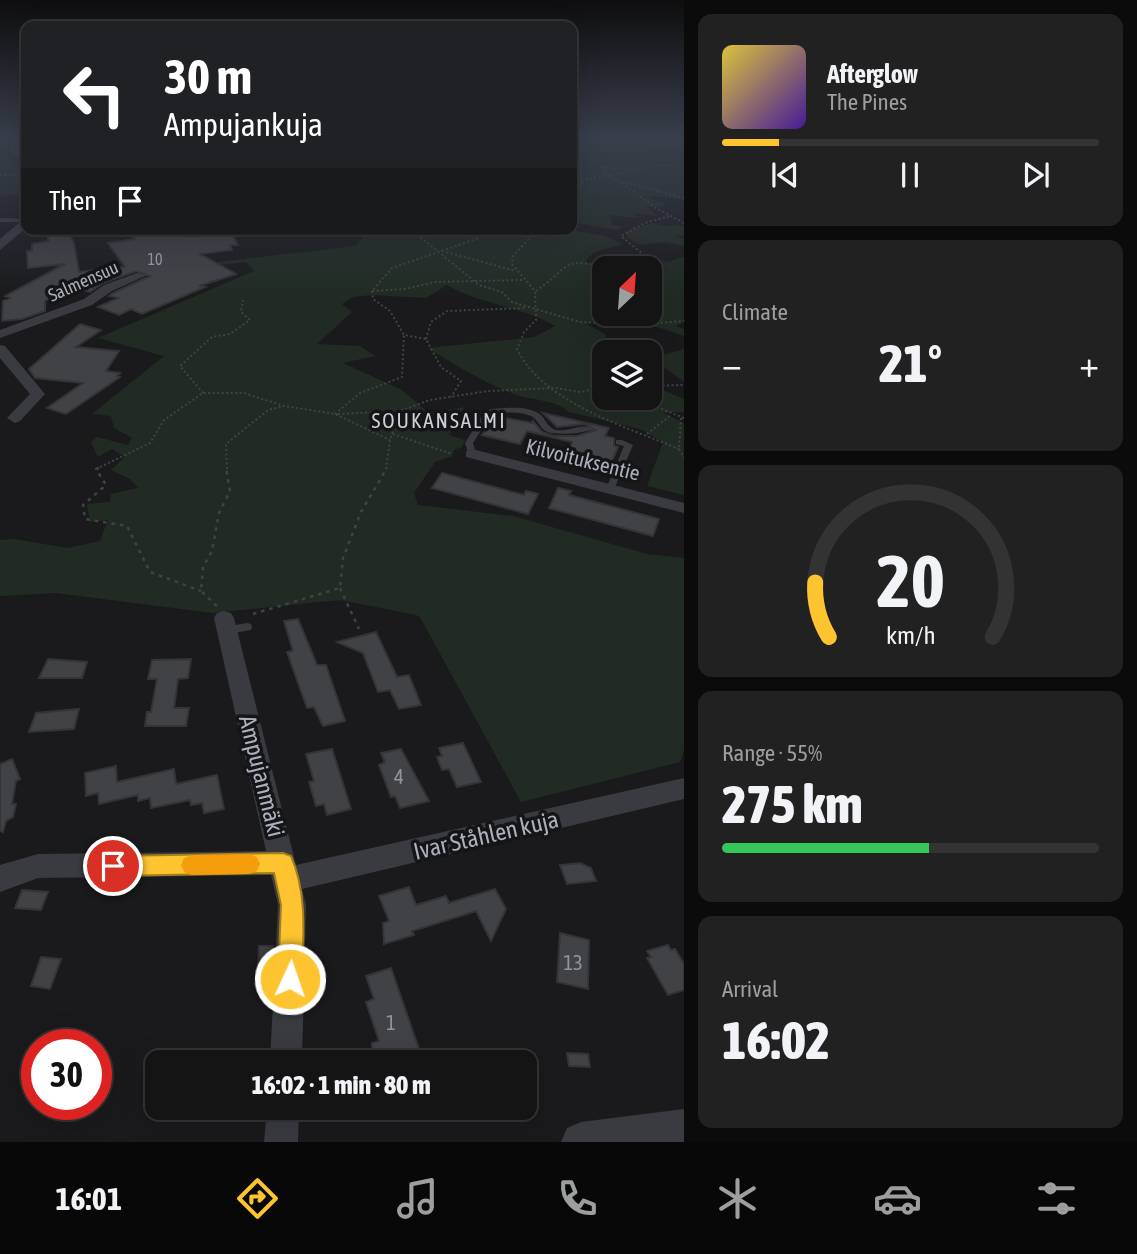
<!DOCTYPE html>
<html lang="en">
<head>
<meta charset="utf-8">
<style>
  :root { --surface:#141415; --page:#212122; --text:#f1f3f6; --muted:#9d9ea0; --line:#333334; --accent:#fdc430 }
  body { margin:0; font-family:"Asap Condensed",sans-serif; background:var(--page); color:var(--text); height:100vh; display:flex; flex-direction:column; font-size:26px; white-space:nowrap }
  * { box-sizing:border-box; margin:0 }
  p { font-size:23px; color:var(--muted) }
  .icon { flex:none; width:38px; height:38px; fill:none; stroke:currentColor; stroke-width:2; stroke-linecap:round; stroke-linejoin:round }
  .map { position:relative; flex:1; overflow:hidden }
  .sheet { display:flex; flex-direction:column; gap:14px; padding:14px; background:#0b0b0c; width:453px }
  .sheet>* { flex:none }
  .guide { position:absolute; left:21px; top:21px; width:556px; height:214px; border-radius:14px; box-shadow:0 7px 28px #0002,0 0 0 2px var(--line); background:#202124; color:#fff; overflow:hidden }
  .needle { width:46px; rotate:25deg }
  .tools { position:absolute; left:592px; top:256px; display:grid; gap:14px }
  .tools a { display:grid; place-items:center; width:70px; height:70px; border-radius:14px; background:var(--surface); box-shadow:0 7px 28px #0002,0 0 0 2px var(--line); font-size:35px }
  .speed { position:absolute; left:21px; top:1029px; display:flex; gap:14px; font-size:35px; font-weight:700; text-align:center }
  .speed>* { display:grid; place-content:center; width:91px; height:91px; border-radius:50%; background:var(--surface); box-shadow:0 7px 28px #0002,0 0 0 2px var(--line); line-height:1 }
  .speed .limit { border:10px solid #d22; background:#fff; color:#111 }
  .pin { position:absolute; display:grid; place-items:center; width:60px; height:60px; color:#fff; margin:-30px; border:4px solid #fff; border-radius:50%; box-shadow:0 2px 7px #0007 }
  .me { position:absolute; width:77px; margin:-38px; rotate:3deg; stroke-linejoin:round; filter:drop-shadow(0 0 5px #0008) }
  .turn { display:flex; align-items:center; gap:24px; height:147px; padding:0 28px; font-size:32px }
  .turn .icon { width:91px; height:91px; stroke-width:2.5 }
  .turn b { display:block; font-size:49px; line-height:60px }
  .then { display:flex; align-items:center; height:66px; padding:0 28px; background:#0003; gap:14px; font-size:26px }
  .big { font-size:52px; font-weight:800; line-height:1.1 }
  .sheet .tile { flex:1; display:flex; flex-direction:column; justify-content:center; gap:10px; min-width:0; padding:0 24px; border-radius:14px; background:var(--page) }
  .sheet .dial { align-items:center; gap:0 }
  .dial svg { height:182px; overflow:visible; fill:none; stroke:var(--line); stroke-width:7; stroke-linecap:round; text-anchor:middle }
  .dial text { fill:var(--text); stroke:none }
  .song { display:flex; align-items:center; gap:21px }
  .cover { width:84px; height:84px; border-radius:10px; background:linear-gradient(135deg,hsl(50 70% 55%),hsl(260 70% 35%)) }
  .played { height:7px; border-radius:4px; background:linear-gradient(90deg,var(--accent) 15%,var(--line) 15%) }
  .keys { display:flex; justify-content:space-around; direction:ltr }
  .heat { display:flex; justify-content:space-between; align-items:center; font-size:38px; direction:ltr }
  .charge { height:10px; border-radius:5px; background:linear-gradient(90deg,#34c759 55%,var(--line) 0) }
  .trip { position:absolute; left:145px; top:1050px; width:392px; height:70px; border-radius:14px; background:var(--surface); box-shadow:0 7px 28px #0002,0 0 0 2px var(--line); font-weight:800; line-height:70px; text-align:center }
  .tabs { display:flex; height:112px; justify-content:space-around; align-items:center; background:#080808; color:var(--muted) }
  .tabs .icon { width:49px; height:49px }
  .tabs .active { color:var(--accent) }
  .tabs b { font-size:32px; color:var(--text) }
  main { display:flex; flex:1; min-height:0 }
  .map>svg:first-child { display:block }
  .green { fill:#212b23 }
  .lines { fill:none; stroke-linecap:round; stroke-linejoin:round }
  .stream { stroke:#2e3841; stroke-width:2.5 }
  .building { fill:#414246; stroke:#343338; stroke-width:2 }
  .path-far1 { stroke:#404249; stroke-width:2; stroke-dasharray:2 2.5; stroke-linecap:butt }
  .path { stroke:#404249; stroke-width:2.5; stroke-dasharray:3.5 5; stroke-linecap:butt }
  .service { fill:#3a3b41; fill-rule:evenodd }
  .minor { fill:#3a3b41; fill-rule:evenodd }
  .tertiary { fill:#3a3b41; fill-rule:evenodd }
  .route { fill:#fdc430; stroke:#a47f1f; stroke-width:2 }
  .slow { fill:#f59e0b }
  .labels { text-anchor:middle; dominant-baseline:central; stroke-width:7; stroke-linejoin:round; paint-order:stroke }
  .far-number-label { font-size:16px; fill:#90949e }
  .far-street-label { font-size:18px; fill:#abb0bc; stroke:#151517 }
  .far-quarter-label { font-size:21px; letter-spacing:2px; fill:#cdcfd8; stroke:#151517 }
  .street-label { font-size:21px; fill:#abb0bc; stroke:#151517 }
  .near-number-label { font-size:21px; fill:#90949e }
  .near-street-label { font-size:24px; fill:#abb0bc; stroke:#151517 }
</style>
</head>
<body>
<main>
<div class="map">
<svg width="684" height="1142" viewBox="0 0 684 1142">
  <rect width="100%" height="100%" fill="#1a1a1c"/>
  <!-- green -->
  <path class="green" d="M0,138H6L9,153L26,171L22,194L0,196Z
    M572,138H684V200L652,196L648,198L666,203L661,207H647L657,216L632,213L639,218L609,215L612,224L622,227L617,230L572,222Z
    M652,223L667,226L684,225V235L676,236L684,239V246L665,242L639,245L627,237V231Z
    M372,229H564L606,236L622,244C609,250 591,248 585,263L629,268H604V313H649V268H643L655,264L646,259L669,262L684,256V322L676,326L684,329V336C660,327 610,312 587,324L605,334L608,352H604V397H649V384L684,399V412L664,413L684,423V495L647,486L663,442L640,429L569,412C554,399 535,401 517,395C486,384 455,365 428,348L534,337L555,326C521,306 481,305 447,285L426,298L372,295L353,297L342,304L352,312L317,344L360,346L375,356L343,363L402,390L429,413L465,407L449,435L465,440L462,447L454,450L452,456L435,462L414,493L418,505L513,516L647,554L684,558V750L680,762L521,802L420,617L416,615L340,600L213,613L56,593L0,596V540L13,539L68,548L100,541L108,520L90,522L87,504L110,502L111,494L138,488L130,479L111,470L125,457L112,449L98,457L91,442L97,437L128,445L132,438L114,428L111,416L92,414L164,356L98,338L254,271L246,262L158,273L157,269L355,246Z
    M684,349V382L656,361L663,355Z"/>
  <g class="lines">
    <!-- stream -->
    <path class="stream" d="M572,151L582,152
      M595,151L684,146"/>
  </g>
  <!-- building -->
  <path class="building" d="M43,229H66L74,243L79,272L125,267L108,243L135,239L133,236L187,231L190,237L231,232L238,245H230L232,250L200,254L236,274L199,286L205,287L142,314L131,309L119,315L98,307L118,298L109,296L113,293L150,276L136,271L103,283L90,292L70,287L45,301V311L22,319L2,321L3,301L10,298L5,296L65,264L28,268L27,251H32V244L49,241Z
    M80,324L101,330L76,347L119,351L106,371L120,373L117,376L120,377L66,414L47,408L83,383L35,378L29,369Z
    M543,413L609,428L605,436L614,438V446L618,447L609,468L568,458L572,442L527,431L520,444L482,435L495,416L532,423L533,421L542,432L554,436H577L596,430L585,424L557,427Z
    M442,473L524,495L526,491L538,494L528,514L432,488Z
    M558,488L571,491L569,495L659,519L653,536L549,508Z
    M298,619L317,665H326L345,721L323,726L314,707L307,708L287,652L293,651L284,621Z
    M376,632L397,677L409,675L421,705L399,709L390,690L378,692L363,653L337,642Z
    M48,659L87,662L82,678H39Z
    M191,659L188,678L178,679L174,708H189L186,726H145L147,712H151L157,679H148L152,660Z
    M79,709L74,729L29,732L36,713Z
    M463,743L481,782L457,787L449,769L442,770L437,757L442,756L439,748Z
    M332,749L351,809L327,815L324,804L316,806L309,782L314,781L306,754Z
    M401,749L429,801L400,808L395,796L391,797L379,765L385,762L381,753Z
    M12,759L20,779L16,781L12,804H16L13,817L6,821L3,832L0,831V764Z
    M116,766L117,782L174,769L176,784L217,775L224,809L204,813L202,803L191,805L190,800L151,808L150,798L138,801V795L99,804L98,793L86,796L85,773Z
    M580,863L591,868L596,881L567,884L560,865Z
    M409,887L416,905L446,896L449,903L495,889L506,909L491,941L476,911L412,931L414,935L384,944L383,923L389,921L379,896Z
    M22,890L48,892L41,910L15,908Z
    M560,933L589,940L588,989L557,982Z
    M668,945L671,950L675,949L684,964V990L668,995L647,958L651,957L647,951Z
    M259,946H273L271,972H258Z
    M41,957L61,959L50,989L31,986Z
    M391,968L419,1049L394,1062H372V1043L379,1041L366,1002L374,999L366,976Z
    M567,1053L588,1054L590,1067L569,1066Z"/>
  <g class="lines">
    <!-- path-far1 -->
    <path class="path-far1" d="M572,140L684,144
      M575,140L613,179L684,198
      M601,167L633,169
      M0,175H26
      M572,182L654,166H684
      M622,183L656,208L684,223
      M572,199L584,181
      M420,229L419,236L479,285L502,292L512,302L580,322L631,325L684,321
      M465,229L479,238L392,268L372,291L405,289L435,282L522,280
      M538,229L513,256L512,264L535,291L536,320L524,332L517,349C543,403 627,427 679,449
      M442,251L516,271
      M628,268L647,264L650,260L621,236L645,223L670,216
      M372,291L373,299L390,311L404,335L426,339L441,367L461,381L451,397
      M536,291C574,264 560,257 611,268
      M426,339L431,322L447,311L527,308
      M649,386L684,385
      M203,393L180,366L212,337L230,334L250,320L241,312L243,300
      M632,397L684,418
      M335,414L360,393L402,377L404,335
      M338,414L400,411L430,400L488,391L556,388L580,392L604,387
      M681,418L679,449L684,458
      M393,434L452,454
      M647,434L671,415
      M96,469L150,443L164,420L203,393H244L284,406L335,414L390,440
      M227,469L226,444L268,410L284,406
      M386,469L390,440L400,411"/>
    <!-- path -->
    <path class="path" d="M99,468L96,469L106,485L83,505L85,519L127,526L150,572L201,591
      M340,588L359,629
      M217,606L201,591L203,567L212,551L219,513L230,491L226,468
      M253,614L340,588L343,558L361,512L387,468"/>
    <!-- service -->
    <path class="service" d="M0,218L26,219V222H0Z
      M492,409C507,408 528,405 541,415C546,420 548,428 556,430C570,432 582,422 594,429C586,433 552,437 544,430C538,425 537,417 528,415C517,411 504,413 493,413L491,415L473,443L476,454L475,456H469L465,443L485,411Z
      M616,440H622L633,445L614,489L610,492L606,489L624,446L616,444Z
      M247,623L251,624L252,627L251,630L228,634L224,633L223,630L224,627Z"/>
    <!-- minor -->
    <path class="minor" d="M108,229H118L119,232L114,235Z
      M137,273L147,275L112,291L92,305L0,338V330L84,299L104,285Z
      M0,345L5,346L45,394L20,421L15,423L7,418L30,394L0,358Z
      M472,449L684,503V513L466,457V451Z
      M224,611L231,613L234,618L296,865L684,778V799L302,889L306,905L302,1062H270L278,905L271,875L38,878L0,892V865L38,854L266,851L214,618L217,613Z
      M267,1108H299L298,1142H264Z"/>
    <!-- tertiary -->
    <path class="tertiary" d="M9,138H19L26,165L11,151Z
      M26,217V228L0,250V239Z
      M684,1109V1142H561L567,1128L581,1122Z"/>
  </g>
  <!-- sky -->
  <linearGradient id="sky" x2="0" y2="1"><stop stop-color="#0e0e0f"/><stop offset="0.46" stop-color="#383e4b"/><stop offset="1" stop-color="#383e4b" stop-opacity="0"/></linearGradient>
  <rect width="684" height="298" fill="url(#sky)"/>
  <!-- route -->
  <path class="route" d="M283,853L291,856C308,895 303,938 302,979L299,987L290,991L281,987L278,979L281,905L274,873L113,876L105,873L101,866L105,859L113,856Z"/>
  <!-- slow -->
  <path class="slow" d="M249,854L257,857L260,864L257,871L249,874L192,875L184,872L181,865L184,858L192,855Z"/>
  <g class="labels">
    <!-- far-number labels -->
    <g class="far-number-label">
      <text x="155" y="259">10</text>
    </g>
    <!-- far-street labels -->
    <g class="far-street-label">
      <text transform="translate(83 281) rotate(-24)">Salmensuu</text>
    </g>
    <!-- far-quarter labels -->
    <g class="far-quarter-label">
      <text x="439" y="420">SOUKANSALMI</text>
    </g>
    <!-- street labels -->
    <g class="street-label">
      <text transform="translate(583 459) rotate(14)">Kilvoituksentie</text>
    </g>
    <!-- near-number labels -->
    <g class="near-number-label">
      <text x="399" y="776">4</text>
      <text x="573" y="962">13</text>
      <text x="391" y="1022">1</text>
    </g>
    <!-- near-street labels -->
    <g class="near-street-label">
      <text transform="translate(262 776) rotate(76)">Ampujanmäki</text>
      <text transform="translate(486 835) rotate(-13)">Ivar Ståhlen kuja</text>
    </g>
  </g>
</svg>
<div class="tools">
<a><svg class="needle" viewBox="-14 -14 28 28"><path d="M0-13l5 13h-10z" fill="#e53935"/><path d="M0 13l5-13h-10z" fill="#9d9ea0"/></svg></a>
<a><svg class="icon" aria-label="layers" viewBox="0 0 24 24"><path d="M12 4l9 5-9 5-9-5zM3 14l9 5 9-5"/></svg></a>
</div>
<div class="speed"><div class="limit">30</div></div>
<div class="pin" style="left:113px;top:866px;background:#d93025"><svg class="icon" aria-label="arrive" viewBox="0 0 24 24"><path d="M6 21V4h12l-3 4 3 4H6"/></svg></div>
<svg class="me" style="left:290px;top:979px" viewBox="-20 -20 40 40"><circle r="17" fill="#fdc430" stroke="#fff" stroke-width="3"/><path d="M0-11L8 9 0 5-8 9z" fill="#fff"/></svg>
<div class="trip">16:02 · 1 min · 80 m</div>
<div class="guide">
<div class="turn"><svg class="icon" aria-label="left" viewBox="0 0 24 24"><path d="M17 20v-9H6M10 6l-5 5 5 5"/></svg><div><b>30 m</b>Ampujankuja</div></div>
<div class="then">Then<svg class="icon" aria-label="arrive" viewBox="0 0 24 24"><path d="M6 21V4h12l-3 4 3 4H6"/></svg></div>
</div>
</div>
<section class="sheet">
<div class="tile">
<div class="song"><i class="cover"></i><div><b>Afterglow</b><p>The Pines</p></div></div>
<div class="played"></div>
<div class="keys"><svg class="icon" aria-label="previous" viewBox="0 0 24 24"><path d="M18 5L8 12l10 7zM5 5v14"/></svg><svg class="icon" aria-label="pause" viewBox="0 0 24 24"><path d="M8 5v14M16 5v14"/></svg><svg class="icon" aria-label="next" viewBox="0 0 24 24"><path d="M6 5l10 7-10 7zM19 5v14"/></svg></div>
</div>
<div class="tile"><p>Climate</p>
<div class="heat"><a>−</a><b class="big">21°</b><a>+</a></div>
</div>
<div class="tile dial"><svg viewBox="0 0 100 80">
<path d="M14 69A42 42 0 1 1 86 69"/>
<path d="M14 69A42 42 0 0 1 8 45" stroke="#fdc430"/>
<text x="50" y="56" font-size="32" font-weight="700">20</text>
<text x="50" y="72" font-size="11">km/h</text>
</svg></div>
<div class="tile"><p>Range · 55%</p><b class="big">275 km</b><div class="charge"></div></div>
<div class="tile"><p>Arrival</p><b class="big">16:02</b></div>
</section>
</main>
<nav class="tabs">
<b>16:01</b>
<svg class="icon active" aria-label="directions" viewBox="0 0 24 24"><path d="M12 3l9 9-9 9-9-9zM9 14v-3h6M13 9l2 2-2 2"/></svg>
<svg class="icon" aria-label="music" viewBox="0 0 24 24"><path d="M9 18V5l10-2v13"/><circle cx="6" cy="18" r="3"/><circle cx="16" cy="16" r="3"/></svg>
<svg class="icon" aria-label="phone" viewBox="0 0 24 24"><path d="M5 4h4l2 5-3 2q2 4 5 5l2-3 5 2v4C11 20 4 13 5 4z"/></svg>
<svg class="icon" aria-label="climate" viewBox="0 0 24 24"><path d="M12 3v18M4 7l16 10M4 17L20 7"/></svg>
<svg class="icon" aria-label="car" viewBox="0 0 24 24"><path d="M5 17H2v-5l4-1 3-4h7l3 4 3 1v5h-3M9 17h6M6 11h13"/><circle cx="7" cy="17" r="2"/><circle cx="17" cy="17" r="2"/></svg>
<svg class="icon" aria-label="filters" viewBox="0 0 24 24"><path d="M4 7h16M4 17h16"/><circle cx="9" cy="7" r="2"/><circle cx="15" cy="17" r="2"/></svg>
</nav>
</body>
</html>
